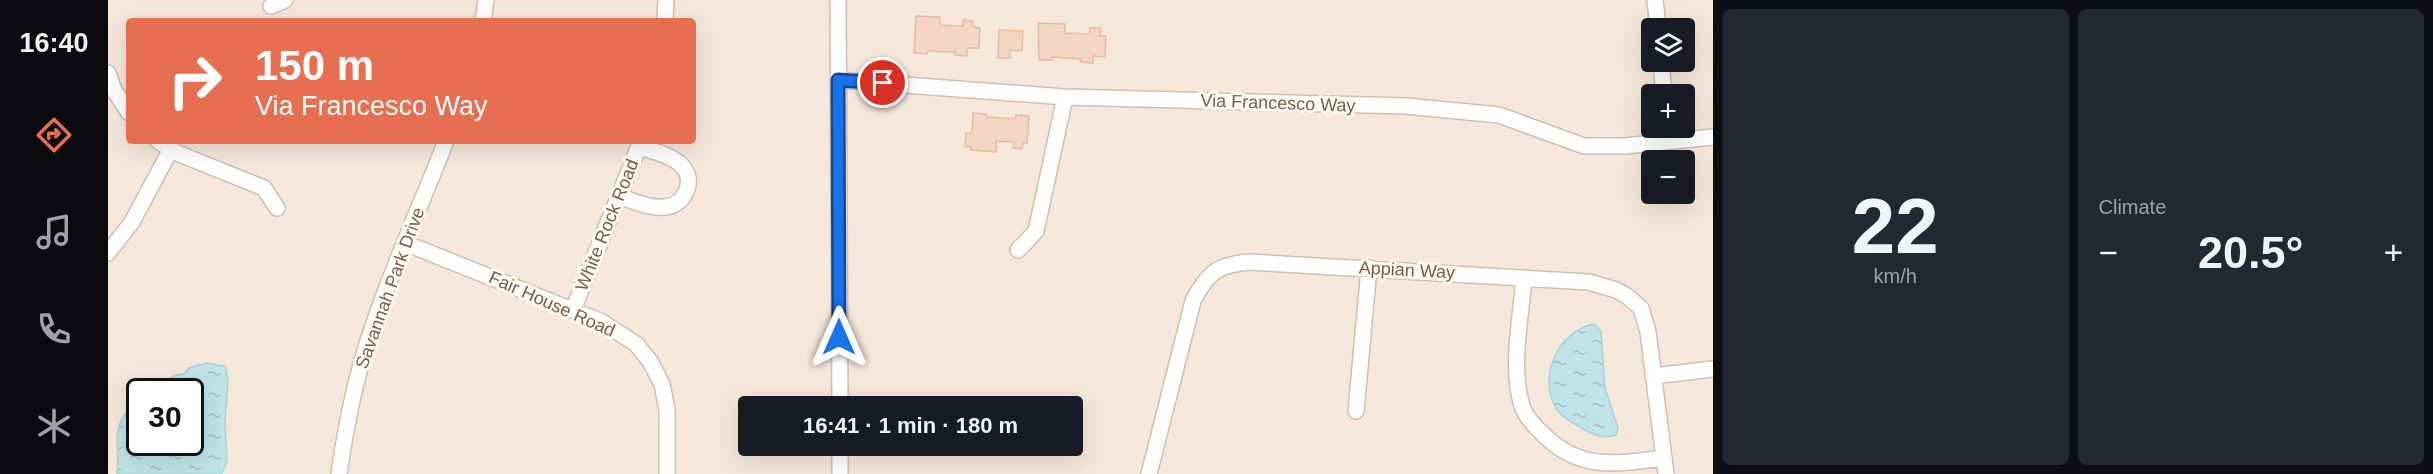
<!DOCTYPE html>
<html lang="en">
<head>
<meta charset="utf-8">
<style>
  :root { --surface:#171b24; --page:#242831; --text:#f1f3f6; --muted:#9ea1a6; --accent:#e76f51 }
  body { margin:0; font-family:Arial,sans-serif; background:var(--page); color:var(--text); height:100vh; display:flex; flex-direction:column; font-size:22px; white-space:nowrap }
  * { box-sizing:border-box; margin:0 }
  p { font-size:20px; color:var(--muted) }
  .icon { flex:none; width:33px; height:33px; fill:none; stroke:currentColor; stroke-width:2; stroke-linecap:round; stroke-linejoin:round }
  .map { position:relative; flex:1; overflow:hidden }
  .panel { display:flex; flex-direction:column; gap:9px; padding:9px; background:#0d0f14; width:720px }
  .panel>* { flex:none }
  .top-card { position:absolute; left:18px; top:18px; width:570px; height:126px; border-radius:6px; box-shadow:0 6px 24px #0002; background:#e76f51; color:#fff; overflow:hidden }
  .tools { position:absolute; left:1533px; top:18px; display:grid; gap:12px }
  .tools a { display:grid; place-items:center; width:54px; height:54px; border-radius:6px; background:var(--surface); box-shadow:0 6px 24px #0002; font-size:30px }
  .speed { position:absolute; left:18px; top:378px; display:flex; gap:12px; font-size:30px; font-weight:700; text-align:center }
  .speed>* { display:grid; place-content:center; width:78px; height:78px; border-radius:50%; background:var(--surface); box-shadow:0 6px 24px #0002; line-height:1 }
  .speed .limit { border:3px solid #111; border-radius:9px; background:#fff; color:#111 }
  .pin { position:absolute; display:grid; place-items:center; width:51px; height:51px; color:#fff; margin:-26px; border:3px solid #fff; border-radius:50%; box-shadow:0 2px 6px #0007 }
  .me { position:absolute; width:66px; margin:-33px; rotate:0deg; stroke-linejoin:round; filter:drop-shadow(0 0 4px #0008) }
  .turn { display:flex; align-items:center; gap:21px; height:126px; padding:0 30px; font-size:27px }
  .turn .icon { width:78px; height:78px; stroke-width:2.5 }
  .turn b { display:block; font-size:42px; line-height:51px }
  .big { font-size:45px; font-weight:700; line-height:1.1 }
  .panel .tile { flex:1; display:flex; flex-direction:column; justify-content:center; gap:9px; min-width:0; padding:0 21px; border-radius:9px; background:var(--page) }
  .panel .dial { align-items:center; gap:0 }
  .dial b { font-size:78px; line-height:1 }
  .heat { display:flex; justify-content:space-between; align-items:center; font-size:33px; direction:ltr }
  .panel .tiles { flex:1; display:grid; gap:9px; grid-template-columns:repeat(2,1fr) }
  .trip { position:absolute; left:630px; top:396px; width:345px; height:60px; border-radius:6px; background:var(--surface); box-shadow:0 6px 24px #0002; font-weight:700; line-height:60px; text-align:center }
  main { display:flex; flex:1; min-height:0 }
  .tab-bar { display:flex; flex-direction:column; width:108px; justify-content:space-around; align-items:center; background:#090b0e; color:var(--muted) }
  .tab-bar .icon { width:42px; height:42px }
  .tab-bar .selected { color:var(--accent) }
  .tab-bar b { font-size:27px; color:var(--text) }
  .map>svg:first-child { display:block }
  .residential { fill:#f5e8da; fill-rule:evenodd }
  .water { fill:url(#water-ripples); stroke:#a5d3da; stroke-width:1.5 }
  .building { fill:#f3d5c3; stroke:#e6bba3; stroke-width:1.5 }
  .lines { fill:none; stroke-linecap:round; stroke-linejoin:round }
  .minor-casing { stroke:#d1beb0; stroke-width:18 }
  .minor { stroke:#fff; stroke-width:15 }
  .route-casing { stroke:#114b97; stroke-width:15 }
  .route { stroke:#1a73e8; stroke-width:10 }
  .labels { text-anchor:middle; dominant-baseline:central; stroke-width:6; stroke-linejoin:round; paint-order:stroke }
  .street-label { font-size:18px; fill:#7a5c4d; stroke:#fffaf3 }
</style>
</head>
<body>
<main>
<nav class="tab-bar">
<b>16:40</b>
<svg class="icon selected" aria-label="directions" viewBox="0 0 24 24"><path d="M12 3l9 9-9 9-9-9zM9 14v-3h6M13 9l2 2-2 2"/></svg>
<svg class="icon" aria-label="music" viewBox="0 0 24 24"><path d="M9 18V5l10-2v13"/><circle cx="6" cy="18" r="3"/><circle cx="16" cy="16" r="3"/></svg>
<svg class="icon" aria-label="phone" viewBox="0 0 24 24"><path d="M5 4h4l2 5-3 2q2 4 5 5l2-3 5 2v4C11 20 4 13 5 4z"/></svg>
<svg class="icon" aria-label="climate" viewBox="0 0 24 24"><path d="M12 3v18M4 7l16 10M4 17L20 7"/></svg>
</nav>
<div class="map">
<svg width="1605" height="474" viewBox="0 0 1605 474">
  <defs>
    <pattern id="water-ripples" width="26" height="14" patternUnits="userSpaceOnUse" patternTransform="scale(1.5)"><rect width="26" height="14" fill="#bfe3e8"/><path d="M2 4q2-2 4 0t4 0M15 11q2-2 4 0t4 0" fill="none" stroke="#a0bbbe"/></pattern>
  </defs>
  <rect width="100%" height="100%" fill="#fdf6ec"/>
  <!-- residential -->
  <path class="residential" d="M0,0H1605V474H0ZM21,21H585V141H21ZM1544,28H1576V62H1544ZM1544,94H1576V128H1544ZM1544,160H1576V194H1544ZM32,392H82V442H32ZM640,406H964V446H640Z"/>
  <!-- water -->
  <path class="water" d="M1486,324L1493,331L1497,388L1510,428L1508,435C1497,439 1487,436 1477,430C1467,424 1454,418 1448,408C1429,377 1451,330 1486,324Z
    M99,363L117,366L120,380L117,423L119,460L114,474H9C13,437 0,426 31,399L32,442H82V392L46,391L67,375L76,374L81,368Z"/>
  <!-- building -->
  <path class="building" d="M808,16L832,17V25L855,26V20L865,21V27L872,28L871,48H859V56L847,55V52L820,51L819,54L806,53Z
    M930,23L957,24V33L982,34V28H993L992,36H998L997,57L985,56V63L972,62L973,59L944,57V60H931Z
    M891,30L915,31L914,51L902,50V58H890Z
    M865,113L878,114V117L908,119V115L921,116L919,143H915L914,149L905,148L906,142L888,141V152L863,150V147H857L858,133H864Z"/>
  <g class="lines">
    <!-- minor casing -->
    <g class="minor-casing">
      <path id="minor" d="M730,0L732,406
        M1547,0L1550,28
        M163,6L177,0
        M375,21L378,0
        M557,21L558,0
        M1553,62L1556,94
        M0,73L6,90L21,113
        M730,80L957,97L1298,106L1391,115L1476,146H1517L1605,137
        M50,141L69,153L156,188L169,208
        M511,196C526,201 541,209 557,207C579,205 589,177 571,163C560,154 544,151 531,147
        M297,243L494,322L528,344L542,361L554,384L559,410V474
        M910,250L928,231L957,97
        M0,253L24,222L63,149
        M1416,278C1413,318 1402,367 1414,406C1418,418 1427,427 1436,435C1471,471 1510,464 1555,458
        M465,310L533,141
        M1546,376L1605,369
        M1248,411L1261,268
        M732,446V474
        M231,474C238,424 248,374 265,326C286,263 314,203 338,141
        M1041,474L1085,301C1100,272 1109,265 1141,262L1481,282L1508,290L1519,296L1533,308L1540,332L1558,474"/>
    </g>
    <!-- minor -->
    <use href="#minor" class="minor"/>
  </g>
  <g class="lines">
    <!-- route casing -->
    <g class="route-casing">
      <path id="route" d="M731,337L730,80L775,83"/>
    </g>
    <!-- route -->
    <use href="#route" class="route"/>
  </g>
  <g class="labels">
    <!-- street labels -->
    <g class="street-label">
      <text transform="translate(1170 103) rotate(2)">Via Francesco Way</text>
      <text transform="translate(499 225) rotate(-68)">White Rock Road</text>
      <text transform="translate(1299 270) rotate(3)">Appian Way</text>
      <text transform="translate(282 288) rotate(-70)">Savannah Park Drive</text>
      <text transform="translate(444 304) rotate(24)">Fair House Road</text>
    </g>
  </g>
</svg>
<div class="tools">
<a><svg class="icon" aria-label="layers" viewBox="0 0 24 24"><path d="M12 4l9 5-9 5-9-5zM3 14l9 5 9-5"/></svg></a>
<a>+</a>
<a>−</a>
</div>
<div class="speed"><div class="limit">30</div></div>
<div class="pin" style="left:775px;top:83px;background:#d93025"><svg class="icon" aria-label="arrive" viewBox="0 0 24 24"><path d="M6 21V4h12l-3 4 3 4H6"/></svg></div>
<svg class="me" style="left:731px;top:337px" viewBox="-20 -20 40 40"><path d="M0-17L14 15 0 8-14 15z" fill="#1a73e8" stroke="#fff" stroke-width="4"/></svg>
<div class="trip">16:41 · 1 min · 180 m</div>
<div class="top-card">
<div class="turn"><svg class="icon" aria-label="right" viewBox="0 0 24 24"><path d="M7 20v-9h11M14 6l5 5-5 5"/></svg><div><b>150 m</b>Via Francesco Way</div></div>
</div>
</div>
<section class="panel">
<div class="tiles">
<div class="tile dial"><b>22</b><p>km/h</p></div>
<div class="tile"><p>Climate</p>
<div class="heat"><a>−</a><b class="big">20.5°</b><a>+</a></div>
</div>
</div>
</section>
</main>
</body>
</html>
